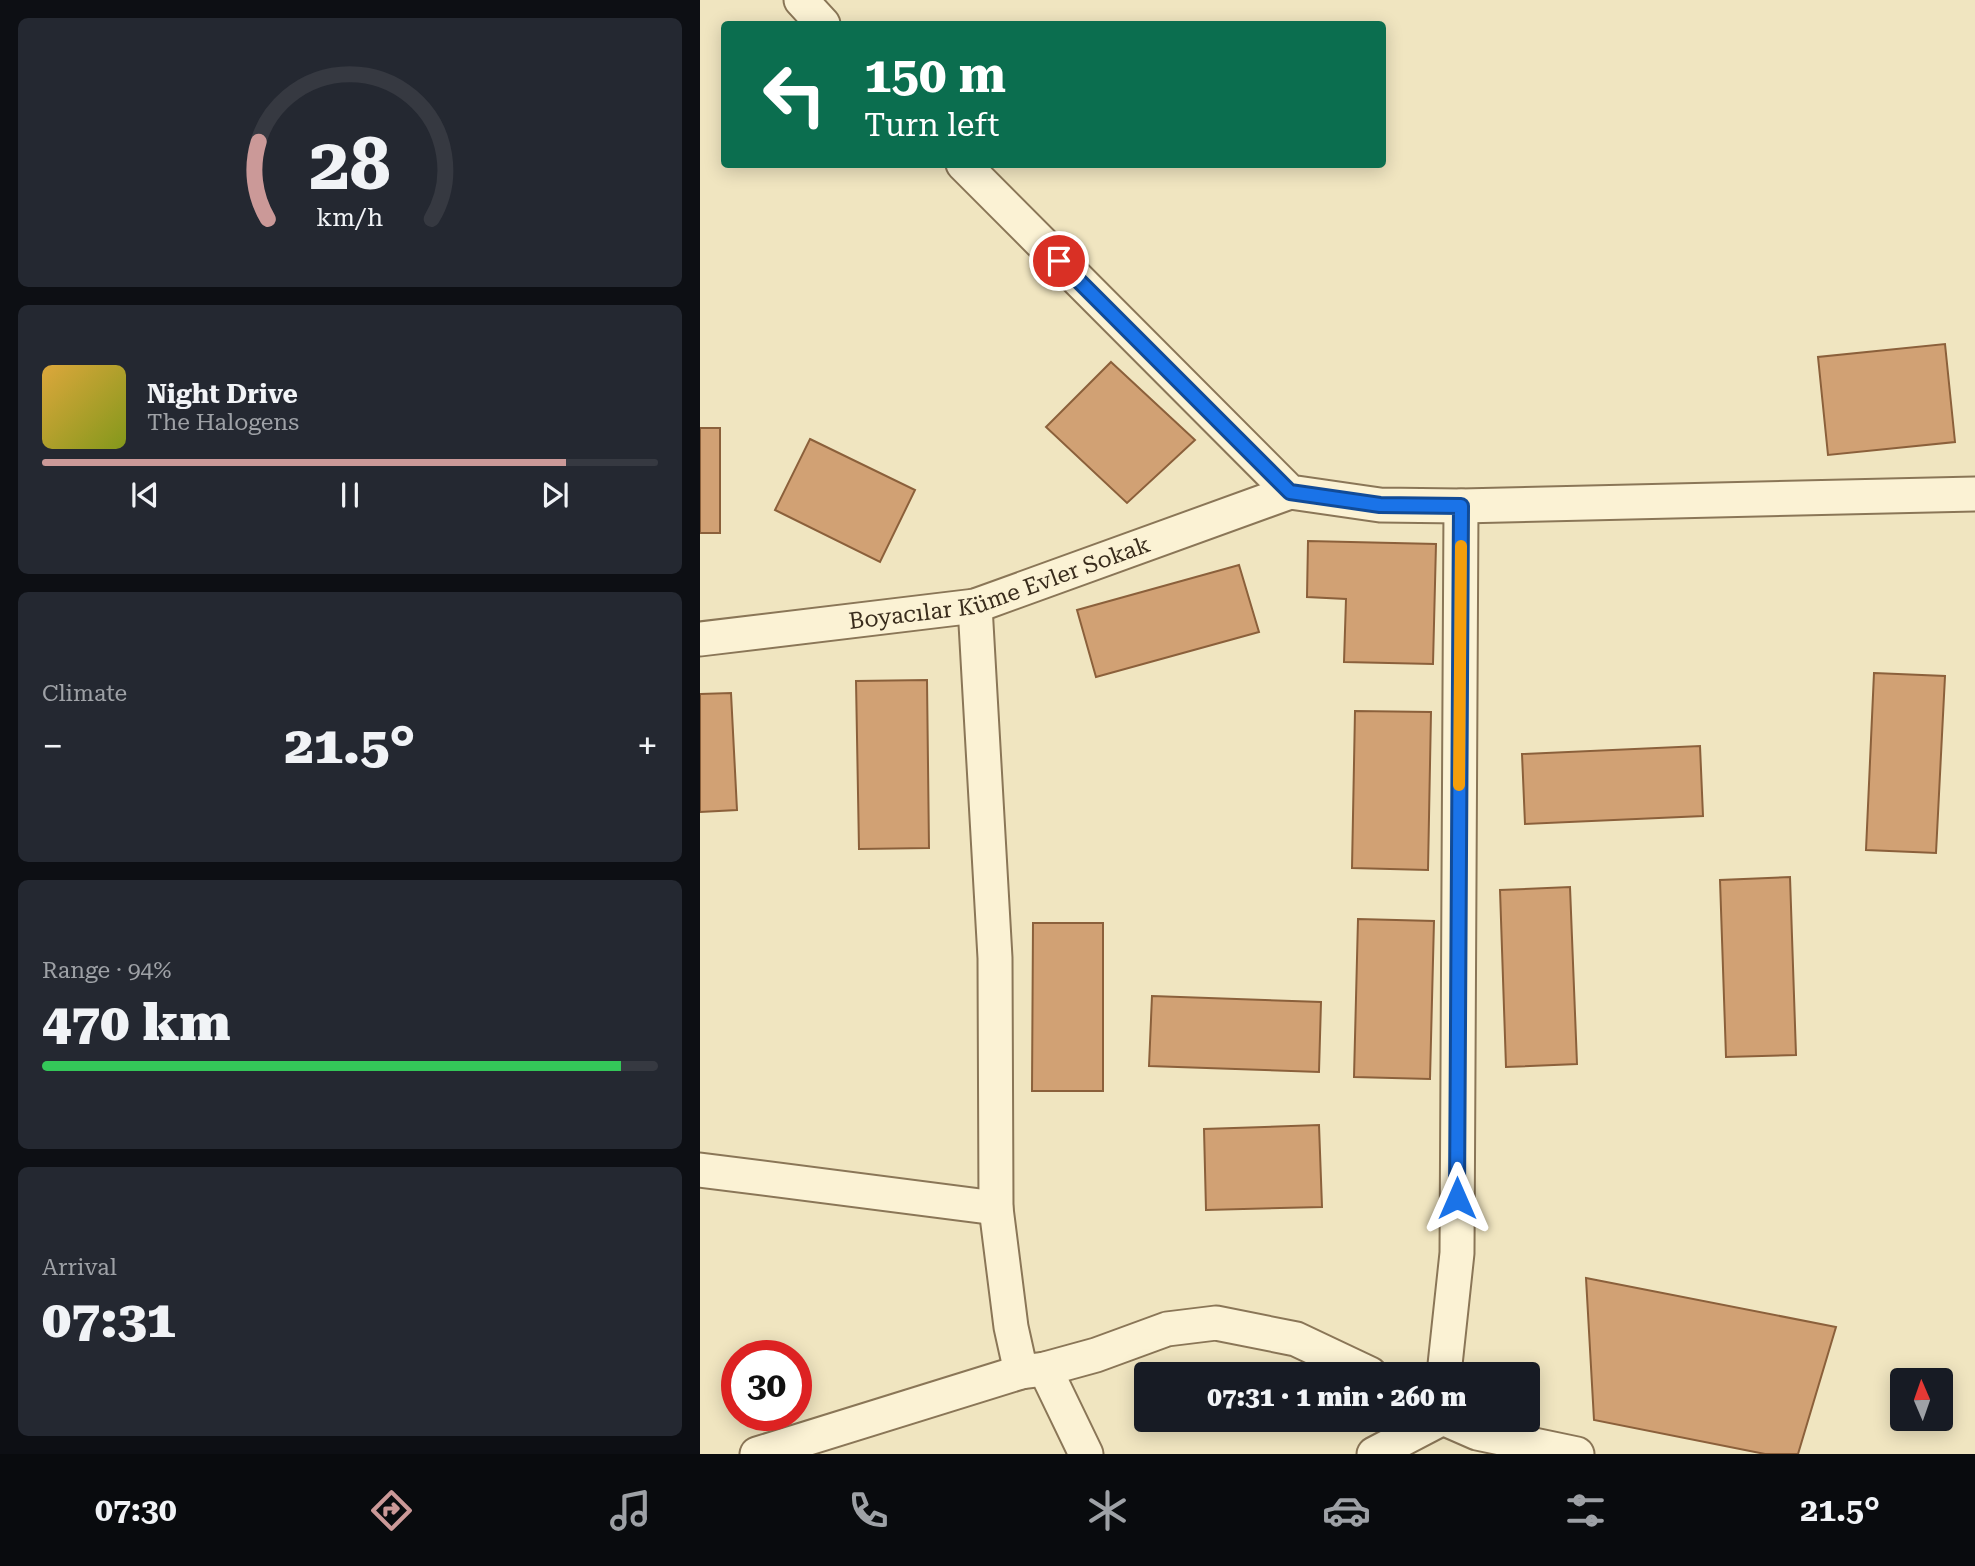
<!DOCTYPE html>
<html lang="en">
<head>
<meta charset="utf-8">
<style>
  :root { --surface:#171b24; --page:#242831; --text:#f1f3f6; --muted:#9ea1a6; --line:#363941; --accent:#cb9998 }
  body { margin:0; font-family:"Roboto Serif",serif; background:var(--page); color:var(--text); height:100vh; display:flex; flex-direction:column; font-size:26px; white-space:nowrap }
  * { box-sizing:border-box; margin:0 }
  p { font-size:23px; color:var(--muted) }
  .icon { flex:none; width:38px; height:38px; fill:none; stroke:currentColor; stroke-width:2; stroke-linecap:round; stroke-linejoin:round }
  .map { position:relative; flex:1; overflow:hidden }
  .sheet { display:flex; flex-direction:column; gap:18px; padding:18px; background:#0d0f14; width:700px }
  .sheet>* { flex:none }
  .hud { position:absolute; left:21px; top:21px; width:665px; height:147px; border-radius:7px; box-shadow:0 4px 18px #0003; background:#0b6e4f; color:#fff; overflow:hidden }
  .needle { width:46px; rotate:358deg }
  .fabs { position:absolute; left:1190px; top:1368px; display:grid; gap:14px }
  .fabs a { display:grid; place-items:center; width:63px; height:63px; border-radius:7px; background:var(--surface); box-shadow:0 4px 18px #0003; font-size:35px }
  .speed { position:absolute; left:21px; top:1340px; display:flex; gap:14px; font-size:35px; font-weight:700; text-align:center }
  .speed>* { display:grid; place-content:center; width:91px; height:91px; border-radius:50%; background:var(--surface); box-shadow:0 4px 18px #0003; line-height:1 }
  .speed .limit { border:10px solid #d22; background:#fff; color:#111 }
  .pin { position:absolute; display:grid; place-items:center; width:60px; height:60px; color:#fff; margin:-30px; border:4px solid #fff; border-radius:50%; box-shadow:0 2px 7px #0007 }
  .me { position:absolute; width:77px; margin:-38px; rotate:0deg; stroke-linejoin:round; filter:drop-shadow(0 0 5px #0008) }
  .turn { display:flex; align-items:center; gap:24px; height:147px; padding:0 28px; font-size:32px }
  .turn .icon { width:91px; height:91px; stroke-width:2.5 }
  .turn b { display:block; font-size:49px; line-height:60px }
  .big { font-size:52px; font-weight:800; line-height:1.1 }
  .sheet .widget { flex:1; display:flex; flex-direction:column; justify-content:center; gap:10px; min-width:0; padding:0 24px; border-radius:10px; background:var(--page) }
  .sheet .dial { align-items:center; gap:0 }
  .dial svg { height:182px; overflow:visible; fill:none; stroke:var(--line); stroke-width:7; stroke-linecap:round; text-anchor:middle }
  .dial text { fill:var(--text); stroke:none }
  .song { display:flex; align-items:center; gap:21px }
  .cover { width:84px; height:84px; border-radius:10px; background:linear-gradient(135deg,hsl(40 70% 55%),hsl(70 70% 35%)) }
  .played { height:7px; border-radius:4px; background:linear-gradient(90deg,var(--accent) 85%,var(--line) 85%) }
  .keys { display:flex; justify-content:space-around; direction:ltr }
  .heat { display:flex; justify-content:space-between; align-items:center; font-size:38px; direction:ltr }
  .charge { height:10px; border-radius:5px; background:linear-gradient(90deg,#34c759 94%,var(--line) 0) }
  .trip { position:absolute; left:434px; top:1362px; width:406px; height:70px; border-radius:7px; background:var(--surface); box-shadow:0 4px 18px #0003; font-weight:800; line-height:70px; text-align:center }
  .dock { display:flex; height:112px; justify-content:space-around; align-items:center; background:#090b0e; color:var(--muted) }
  .dock .icon { width:49px; height:49px }
  .dock .selected { color:var(--accent) }
  .dock b { font-size:32px; color:var(--text) }
  main { display:flex; flex:1; min-height:0 }
  .map>svg:first-child { display:block }
  .building { fill:#d1a174; stroke:#8b603b; stroke-width:2 }
  .lines { fill:none; stroke-linecap:round; stroke-linejoin:round }
  .minor-casing { stroke:#8a7657; stroke-width:37 }
  .minor { stroke:#fbf2d4; stroke-width:33 }
  .route-casing { stroke:#114b97; stroke-width:18 }
  .route { stroke:#1a73e8; stroke-width:12 }
  .slow { stroke:#f59e0b; stroke-width:12 }
  .labels { text-anchor:middle; dominant-baseline:central; stroke-width:7; stroke-linejoin:round; paint-order:stroke }
  .street-label { font-size:23px; fill:#392c1c; stroke:#f7efd0 }
</style>
</head>
<body>
<main>
<section class="sheet">
<div class="widget dial"><svg viewBox="0 0 100 80">
<path d="M14 69A42 42 0 1 1 86 69"/>
<path d="M14 69A42 42 0 0 1 10 35" stroke="#cb9998"/>
<text x="50" y="56" font-size="32" font-weight="700">28</text>
<text x="50" y="72" font-size="11">km/h</text>
</svg></div>
<div class="widget">
<div class="song"><i class="cover"></i><div><b>Night Drive</b><p>The Halogens</p></div></div>
<div class="played"></div>
<div class="keys"><svg class="icon" aria-label="previous" viewBox="0 0 24 24"><path d="M18 5L8 12l10 7zM5 5v14"/></svg><svg class="icon" aria-label="pause" viewBox="0 0 24 24"><path d="M8 5v14M16 5v14"/></svg><svg class="icon" aria-label="next" viewBox="0 0 24 24"><path d="M6 5l10 7-10 7zM19 5v14"/></svg></div>
</div>
<div class="widget"><p>Climate</p>
<div class="heat"><a>−</a><b class="big">21.5°</b><a>+</a></div>
</div>
<div class="widget"><p>Range · 94%</p><b class="big">470 km</b><div class="charge"></div></div>
<div class="widget"><p>Arrival</p><b class="big">07:31</b></div>
</section>
<div class="map">
<svg width="1275" height="1454" viewBox="0 0 1275 1454">
  <rect width="100%" height="100%" fill="#f0e5c0"/>
  <!-- building -->
  <path class="building" d="M1245,344L1255,442L1128,455L1118,357Z
    M411,362L495,440L427,503L346,427Z
    M0,428H20V533H0Z
    M110,439L215,490L180,562L75,510Z
    M608,541L736,544L733,664L644,662L646,599L607,597Z
    M539,565L559,632L396,677L377,610Z
    M1174,673L1245,676L1236,853L1166,850Z
    M227,680L229,848L159,849L156,681Z
    M31,693L37,810L0,812V694Z
    M655,711L731,712L728,870L652,868Z
    M1000,746L1003,816L825,824L822,754Z
    M1090,877L1096,1055L1026,1057L1020,880Z
    M870,887L877,1064L806,1067L800,890Z
    M658,919L734,921L730,1079L654,1077Z
    M333,923H403V1091H332Z
    M452,996L621,1002L619,1072L449,1066Z
    M619,1125L622,1207L506,1210L504,1129Z
    M886,1278L1136,1327L1098,1454H1065L894,1420Z"/>
  <g class="lines">
    <!-- minor casing -->
    <g class="minor-casing">
      <g id="minor">
        <path d="M101,0L123,24"/>
        <path d="M263,164L590,492L680,505L761,506L1275,494"/>
        <path d="M275,606L295,958L296,1208L311,1327L321,1372L345,1369L386,1454"/>
        <path id="s1" d="M0,639L275,606L590,492"/>
        <path d="M0,1170L296,1208"/>
        <path d="M345,1369L396,1355L467,1329L516,1323L596,1339L670,1374"/>
        <path d="M744,1374L757,1253L761,506"/>
        <path d="M745,1419L777,1433L877,1454"/>
        <path d="M57,1454L321,1372"/>
        <path d="M674,1454L741,1419"/>
      </g>
    </g>
    <!-- minor -->
    <use href="#minor" class="minor"/>
  </g>
  <g class="lines">
    <!-- route casing -->
    <g class="route-casing">
      <path id="route" d="M359,261L590,492L680,505L761,506L757,1198"/>
    </g>
    <!-- route -->
    <use href="#route" class="route"/>
    <!-- slow -->
    <path class="slow" d="M759,785L761,546"/>
  </g>
  <g class="labels">
    <!-- street labels -->
    <g class="street-label">
      <text stroke="none"><textPath href="#s1" startOffset="306">Boyacılar Küme Evler Sokak</textPath></text>
    </g>
  </g>
</svg>
<div class="fabs">
<a><svg class="needle" viewBox="-14 -14 28 28"><path d="M0-13l5 13h-10z" fill="#e53935"/><path d="M0 13l5-13h-10z" fill="#9ea1a6"/></svg></a>
</div>
<div class="speed"><div class="limit">30</div></div>
<div class="pin" style="left:359px;top:261px;background:#d93025"><svg class="icon" aria-label="arrive" viewBox="0 0 24 24"><path d="M6 21V4h12l-3 4 3 4H6"/></svg></div>
<svg class="me" style="left:757px;top:1198px" viewBox="-20 -20 40 40"><path d="M0-17L14 15 0 8-14 15z" fill="#1a73e8" stroke="#fff" stroke-width="4"/></svg>
<div class="trip">07:31 · 1 min · 260 m</div>
<div class="hud">
<div class="turn"><svg class="icon" aria-label="left" viewBox="0 0 24 24"><path d="M17 20v-9H6M10 6l-5 5 5 5"/></svg><div><b>150 m</b>Turn left</div></div>
</div>
</div>
</main>
<nav class="dock">
<b>07:30</b>
<svg class="icon selected" aria-label="directions" viewBox="0 0 24 24"><path d="M12 3l9 9-9 9-9-9zM9 14v-3h6M13 9l2 2-2 2"/></svg>
<svg class="icon" aria-label="music" viewBox="0 0 24 24"><path d="M9 18V5l10-2v13"/><circle cx="6" cy="18" r="3"/><circle cx="16" cy="16" r="3"/></svg>
<svg class="icon" aria-label="phone" viewBox="0 0 24 24"><path d="M5 4h4l2 5-3 2q2 4 5 5l2-3 5 2v4C11 20 4 13 5 4z"/></svg>
<svg class="icon" aria-label="climate" viewBox="0 0 24 24"><path d="M12 3v18M4 7l16 10M4 17L20 7"/></svg>
<svg class="icon" aria-label="car" viewBox="0 0 24 24"><path d="M5 17H2v-5l4-1 3-4h7l3 4 3 1v5h-3M9 17h6M6 11h13"/><circle cx="7" cy="17" r="2"/><circle cx="17" cy="17" r="2"/></svg>
<svg class="icon" aria-label="filters" viewBox="0 0 24 24"><path d="M4 7h16M4 17h16"/><circle cx="9" cy="7" r="2"/><circle cx="15" cy="17" r="2"/></svg>
<b>21.5°</b>
</nav>
</body>
</html>
